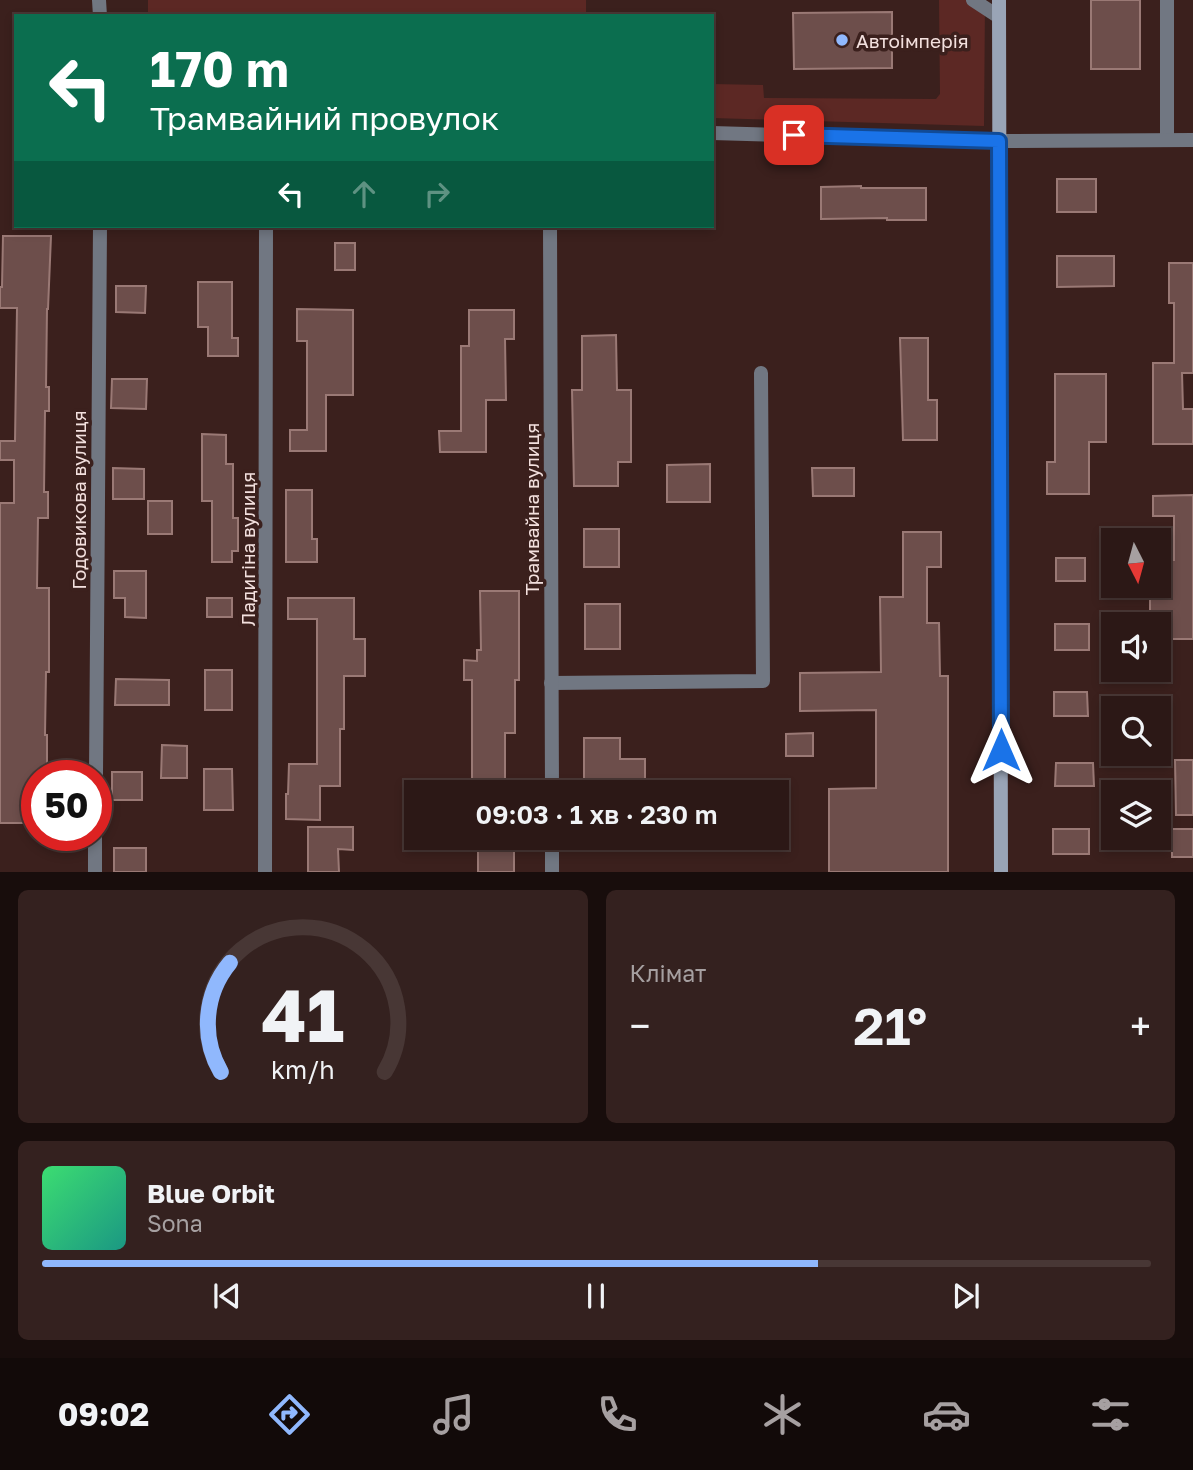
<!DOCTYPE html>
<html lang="uk">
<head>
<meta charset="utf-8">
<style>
  :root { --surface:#2c1816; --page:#34211f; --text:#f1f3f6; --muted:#a6a0a1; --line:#483735; --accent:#90b8fd }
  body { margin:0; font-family:"Golos Text",sans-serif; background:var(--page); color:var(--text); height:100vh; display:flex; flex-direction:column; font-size:26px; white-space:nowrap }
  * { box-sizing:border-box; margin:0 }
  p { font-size:23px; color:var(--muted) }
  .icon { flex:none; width:38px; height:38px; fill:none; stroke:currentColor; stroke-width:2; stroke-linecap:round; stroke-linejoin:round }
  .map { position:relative; height:872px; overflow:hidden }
  .drawer { display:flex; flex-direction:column; gap:18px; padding:18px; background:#180d0c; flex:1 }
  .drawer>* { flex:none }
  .banner { position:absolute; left:14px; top:14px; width:700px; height:214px; border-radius:0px; box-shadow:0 4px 10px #0003,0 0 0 2px var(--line); background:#0b6e4f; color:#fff; overflow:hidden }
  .needle { width:46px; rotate:174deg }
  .tools { position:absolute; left:1101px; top:528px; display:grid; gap:14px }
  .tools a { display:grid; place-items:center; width:70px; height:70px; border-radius:0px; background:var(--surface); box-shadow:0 4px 10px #0003,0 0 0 2px var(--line); font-size:35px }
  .speed { position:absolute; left:21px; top:760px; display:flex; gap:14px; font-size:35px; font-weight:700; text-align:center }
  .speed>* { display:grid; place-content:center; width:91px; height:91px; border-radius:50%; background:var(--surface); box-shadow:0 4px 10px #0003,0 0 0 2px var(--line); line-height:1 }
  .speed .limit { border:10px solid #d22; background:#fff; color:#111 }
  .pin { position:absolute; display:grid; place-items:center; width:60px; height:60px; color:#fff; margin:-30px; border-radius:14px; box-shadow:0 4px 10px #0006 }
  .me { position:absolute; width:77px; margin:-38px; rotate:0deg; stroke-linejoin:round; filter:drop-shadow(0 0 5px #0008) }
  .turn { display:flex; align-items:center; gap:24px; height:147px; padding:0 21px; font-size:32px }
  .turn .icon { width:91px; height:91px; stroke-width:2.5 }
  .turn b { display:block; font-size:49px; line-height:60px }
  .lanes { display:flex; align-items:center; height:66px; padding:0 21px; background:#0003; justify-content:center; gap:35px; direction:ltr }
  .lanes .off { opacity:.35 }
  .big { font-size:52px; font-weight:600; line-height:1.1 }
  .drawer .card { flex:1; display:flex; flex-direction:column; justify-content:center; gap:10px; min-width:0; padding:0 24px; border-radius:10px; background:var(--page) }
  .drawer .dial { align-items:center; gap:0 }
  .dial svg { height:182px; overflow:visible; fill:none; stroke:var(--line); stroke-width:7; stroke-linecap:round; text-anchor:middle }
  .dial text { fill:var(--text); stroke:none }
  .song { display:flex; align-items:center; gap:21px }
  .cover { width:84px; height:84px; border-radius:10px; background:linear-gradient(135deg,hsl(140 70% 55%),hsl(170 70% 35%)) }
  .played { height:7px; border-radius:4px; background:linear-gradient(90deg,var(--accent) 70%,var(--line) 70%) }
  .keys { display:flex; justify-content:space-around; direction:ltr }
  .heat { display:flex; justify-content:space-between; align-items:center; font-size:38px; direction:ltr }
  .drawer .tiles { flex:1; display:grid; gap:18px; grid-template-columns:1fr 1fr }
  .card:last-child { grid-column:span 2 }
  .trip { position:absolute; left:404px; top:780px; width:385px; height:70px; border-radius:0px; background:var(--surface); box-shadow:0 4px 10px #0003,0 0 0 2px var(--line); font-weight:600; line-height:70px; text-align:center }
  .tabs { display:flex; height:112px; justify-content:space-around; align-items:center; background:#120a09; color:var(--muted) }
  .tabs .icon { width:49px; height:49px }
  .tabs .active { color:var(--accent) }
  .tabs b { font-size:32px; color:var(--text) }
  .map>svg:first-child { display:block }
  .green { fill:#5c2824 }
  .building { fill:#6d4e4b; stroke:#9a7975; stroke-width:2 }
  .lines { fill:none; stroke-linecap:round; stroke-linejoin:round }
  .lane { stroke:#717782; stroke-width:14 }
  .street { stroke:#717782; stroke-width:14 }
  .secondary { stroke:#99a4b6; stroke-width:14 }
  .route-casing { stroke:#114b97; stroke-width:18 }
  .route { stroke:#1a73e8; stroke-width:12 }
  .poi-dot { fill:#90b8fd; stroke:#3b201d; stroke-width:2.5 }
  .labels { text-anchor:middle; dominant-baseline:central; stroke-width:7; stroke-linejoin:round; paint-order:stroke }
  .poi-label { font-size:19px; fill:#f3e0de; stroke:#3b201d; text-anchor:start }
  .street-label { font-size:19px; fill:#f3e0de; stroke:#3b201d }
</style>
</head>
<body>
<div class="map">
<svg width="1193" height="872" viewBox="0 0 1193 872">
  <rect width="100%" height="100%" fill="#3b201d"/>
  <!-- green -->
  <path class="green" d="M148,0H586V16H148Z
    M939,0H985L984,126L712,118V84L763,85L764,98L936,99L940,94Z"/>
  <!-- building -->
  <path class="building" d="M1091,0H1140V69H1091Z
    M892,12V68L794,69L793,13Z
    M1057,179H1096V212H1057Z
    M861,186V188H926V220H887V218L821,219V187Z
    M3,236H51L48,309H47L46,387H49V411H45L44,492H48V518H38L37,588H49V672H46L45,735H47V772H37V823H0V503H14V460H0V441H15L17,308H0V287H2Z
    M335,243H355V270H335Z
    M1057,256H1114V286L1057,287Z
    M1169,263H1193V373H1182L1183,409H1193V444H1153V363H1174V303H1169Z
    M198,282H232V338H238V356H208V327H198Z
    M116,286H146L145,313L116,312Z
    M297,309L353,310V395H326V451H290V430H307V341H297Z
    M469,310H514V339H505L506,400H486V452H440L439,431H461V346H469Z
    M616,335L617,390H631V462H618V486H574L572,390H582V336Z
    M900,338H928V400H937V440H903Z
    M1055,374H1106V442H1089V494H1047V462H1055Z
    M112,379H147L146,409L111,408Z
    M202,434L226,435V464H233V518H238V551H232V562H212V501H202Z
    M710,464V502H667V465Z
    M113,468L144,469V499H113Z
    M812,468H854V496H813Z
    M286,490H312V539H317V562H286Z
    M1193,495V639H1158V625H1150V590H1158V560H1174V516H1153V496Z
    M148,501H172V534H148Z
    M584,529H619V567H584Z
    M903,532H941V567H927V623H939L940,676H948V872H829V789L876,788V710L800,711V673L881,672L880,597H903Z
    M1056,558H1085V581H1056Z
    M114,571H146V618L125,617V598H114Z
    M480,591H519V680H515V733H505V788H472V680H464V660L477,661V650H481Z
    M207,598H232V617H207Z
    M288,598H354V639H365V676H344V729H340V786H320V820L286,819V794H288L289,764H317V619H288Z
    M585,604H620V649H585Z
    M1055,624H1089V650H1055Z
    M205,670H232V710H205Z
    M116,679L169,680V705H115Z
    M1054,692H1087L1088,716H1054Z
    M813,733V756H786V734Z
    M584,738H620V759H645V780H584Z
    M162,745L187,746V778H161Z
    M1175,760H1193V815H1176Z
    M1056,763H1093L1094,786H1055Z
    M204,769H232L233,810H204Z
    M112,772H142V800H112Z
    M308,827H353V850L338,849L339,872H308Z
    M1053,829H1089V854H1053Z
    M1172,829H1193V857H1172Z
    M478,838H514V872H478Z
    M114,848H146V872H114Z"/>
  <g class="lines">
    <!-- lane -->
    <path class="lane" d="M973,0L999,17
      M1167,140V0
      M551,683L763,681L761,373"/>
    <!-- street -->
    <path class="street" d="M99,0L100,16
      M712,133L999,141L1193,140
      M550,226L552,793
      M96,775L100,226
      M552,838V872
      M95,872V835
      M265,872L266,226"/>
    <!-- secondary -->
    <path class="secondary" d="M999,0L1001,872"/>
  </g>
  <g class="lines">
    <!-- route casing -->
    <g class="route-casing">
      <path id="route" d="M794,135L999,141L1001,750"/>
    </g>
    <!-- route -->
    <use href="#route" class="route"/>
  </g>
  <!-- markers -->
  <circle class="poi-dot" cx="842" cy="40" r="7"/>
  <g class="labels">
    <!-- poi labels -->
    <g class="poi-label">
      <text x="856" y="40">Автоімперія</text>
    </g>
    <!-- street labels -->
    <g class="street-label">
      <text transform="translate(78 500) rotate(-90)">Годовикова вулиця</text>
      <text transform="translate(531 509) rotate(-90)">Трамвайна вулиця</text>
      <text transform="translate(247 549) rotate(-90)">Ладигіна вулиця</text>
    </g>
  </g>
</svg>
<div class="tools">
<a><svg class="needle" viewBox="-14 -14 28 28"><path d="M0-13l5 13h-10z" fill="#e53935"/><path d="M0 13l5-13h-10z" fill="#a6a0a1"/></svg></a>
<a><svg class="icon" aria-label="sound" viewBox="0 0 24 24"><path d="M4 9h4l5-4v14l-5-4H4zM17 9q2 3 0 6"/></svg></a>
<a><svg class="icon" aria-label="search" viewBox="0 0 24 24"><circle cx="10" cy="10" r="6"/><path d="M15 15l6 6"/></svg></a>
<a><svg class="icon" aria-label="layers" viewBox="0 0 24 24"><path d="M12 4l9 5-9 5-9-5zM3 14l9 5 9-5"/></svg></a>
</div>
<div class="speed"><div class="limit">50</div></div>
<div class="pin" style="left:794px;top:135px;background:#d93025"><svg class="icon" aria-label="arrive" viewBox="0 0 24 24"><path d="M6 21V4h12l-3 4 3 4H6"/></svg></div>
<svg class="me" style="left:1001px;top:750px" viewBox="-20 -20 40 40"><path d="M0-17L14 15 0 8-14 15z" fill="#1a73e8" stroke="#fff" stroke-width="4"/></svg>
<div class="trip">09:03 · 1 хв · 230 m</div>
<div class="banner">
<div class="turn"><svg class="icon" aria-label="left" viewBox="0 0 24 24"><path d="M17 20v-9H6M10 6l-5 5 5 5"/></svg><div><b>170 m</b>Трамвайний провулок</div></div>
<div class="lanes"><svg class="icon" aria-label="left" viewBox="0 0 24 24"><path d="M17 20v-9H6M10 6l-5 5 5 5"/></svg><svg class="icon off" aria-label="ahead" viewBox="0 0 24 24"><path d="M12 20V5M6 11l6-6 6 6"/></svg><svg class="icon off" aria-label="right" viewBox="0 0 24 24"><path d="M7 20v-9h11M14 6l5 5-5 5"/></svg></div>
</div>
</div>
<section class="drawer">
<div class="tiles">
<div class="card dial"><svg viewBox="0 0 100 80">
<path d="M14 69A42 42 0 1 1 86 69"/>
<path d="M14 69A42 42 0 0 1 18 21" stroke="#90b8fd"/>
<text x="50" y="56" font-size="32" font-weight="700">41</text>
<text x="50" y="72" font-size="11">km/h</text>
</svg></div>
<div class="card"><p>Клімат</p>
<div class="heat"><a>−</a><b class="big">21°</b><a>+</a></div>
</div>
<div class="card">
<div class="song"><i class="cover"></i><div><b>Blue Orbit</b><p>Sona</p></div></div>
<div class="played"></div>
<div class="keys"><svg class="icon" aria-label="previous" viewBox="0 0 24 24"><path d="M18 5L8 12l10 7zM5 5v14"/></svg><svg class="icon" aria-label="pause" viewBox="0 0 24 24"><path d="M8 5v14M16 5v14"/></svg><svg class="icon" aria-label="next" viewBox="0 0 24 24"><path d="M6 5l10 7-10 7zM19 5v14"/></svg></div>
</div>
</div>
</section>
<nav class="tabs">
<b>09:02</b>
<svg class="icon active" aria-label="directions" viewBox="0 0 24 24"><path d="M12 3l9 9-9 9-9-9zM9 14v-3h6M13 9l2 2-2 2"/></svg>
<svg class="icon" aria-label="music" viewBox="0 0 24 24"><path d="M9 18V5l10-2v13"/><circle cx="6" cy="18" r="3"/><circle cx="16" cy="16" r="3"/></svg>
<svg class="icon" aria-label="phone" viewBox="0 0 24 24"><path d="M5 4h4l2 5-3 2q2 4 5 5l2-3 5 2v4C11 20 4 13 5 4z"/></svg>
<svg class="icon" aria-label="climate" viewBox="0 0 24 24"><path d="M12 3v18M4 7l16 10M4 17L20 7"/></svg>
<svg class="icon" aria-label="car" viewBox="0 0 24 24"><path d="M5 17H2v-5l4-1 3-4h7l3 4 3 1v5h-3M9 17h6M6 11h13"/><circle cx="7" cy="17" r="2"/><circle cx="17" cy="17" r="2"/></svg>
<svg class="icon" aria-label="filters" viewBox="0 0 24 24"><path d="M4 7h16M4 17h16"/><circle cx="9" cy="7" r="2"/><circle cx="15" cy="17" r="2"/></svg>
</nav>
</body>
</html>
